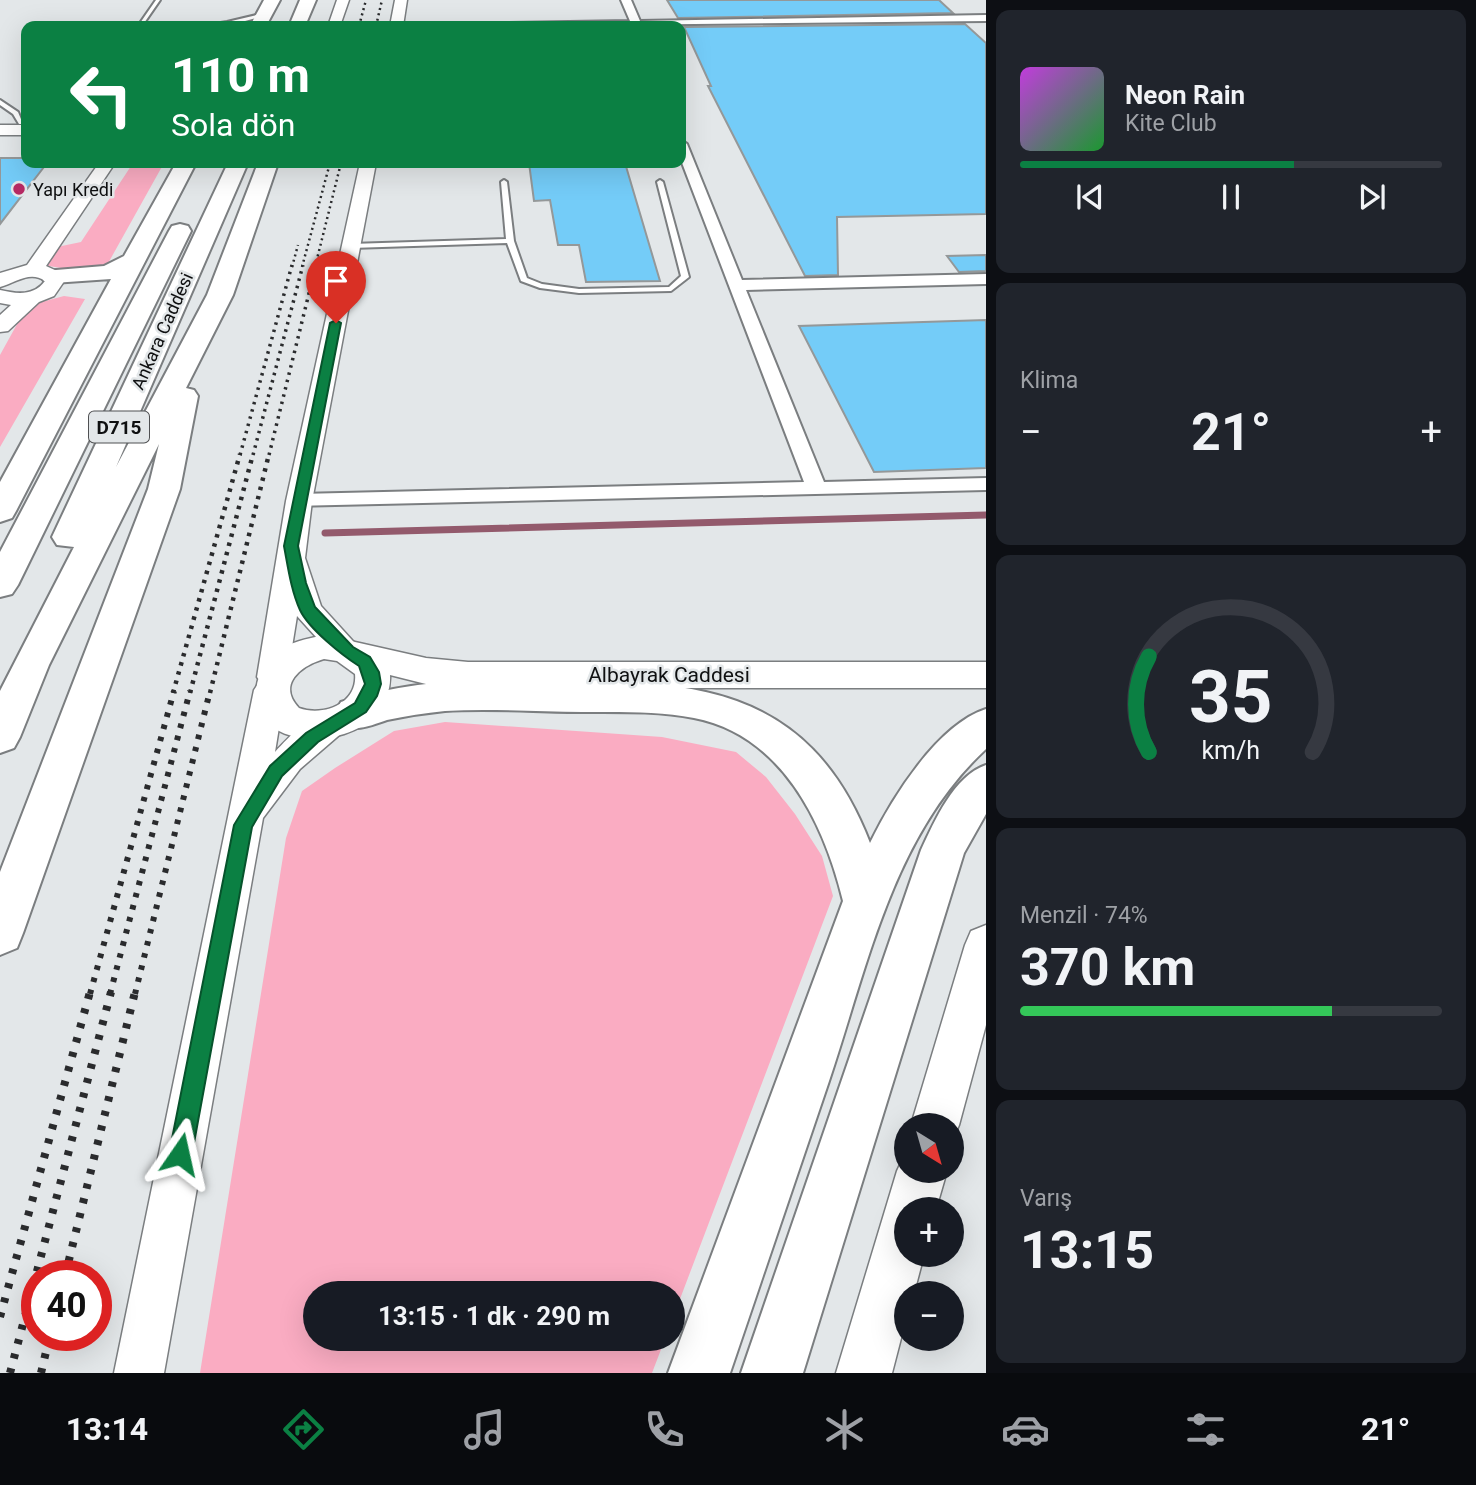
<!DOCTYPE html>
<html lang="tr">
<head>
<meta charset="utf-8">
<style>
  :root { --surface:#171b24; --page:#20242c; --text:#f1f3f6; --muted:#9ea1a6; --line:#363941; --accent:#0b8043 }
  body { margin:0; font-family:Roboto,sans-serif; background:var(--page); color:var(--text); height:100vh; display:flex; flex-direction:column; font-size:26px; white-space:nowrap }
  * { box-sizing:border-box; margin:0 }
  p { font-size:23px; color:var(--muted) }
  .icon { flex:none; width:38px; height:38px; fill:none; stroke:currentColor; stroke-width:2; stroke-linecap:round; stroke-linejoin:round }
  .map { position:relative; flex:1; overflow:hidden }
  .side { display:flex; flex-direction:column; gap:10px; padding:10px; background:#0d0f14; width:490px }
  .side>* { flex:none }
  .guide { position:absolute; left:21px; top:21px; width:665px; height:147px; border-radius:14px; box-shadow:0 7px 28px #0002; background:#0b8043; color:#fff; overflow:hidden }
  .needle { width:46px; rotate:143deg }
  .fabs { position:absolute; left:894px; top:1113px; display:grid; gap:14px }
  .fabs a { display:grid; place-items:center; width:70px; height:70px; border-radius:50%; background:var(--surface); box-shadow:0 7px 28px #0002; font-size:35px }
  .speed { position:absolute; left:21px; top:1260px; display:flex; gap:14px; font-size:35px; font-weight:700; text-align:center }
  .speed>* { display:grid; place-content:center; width:91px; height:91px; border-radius:50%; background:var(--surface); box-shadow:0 7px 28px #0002; line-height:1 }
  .speed .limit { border:10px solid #d22; background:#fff; color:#111 }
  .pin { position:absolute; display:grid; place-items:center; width:60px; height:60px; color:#fff; margin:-72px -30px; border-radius:50% 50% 50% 0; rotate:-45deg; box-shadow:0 0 7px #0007 }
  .pin .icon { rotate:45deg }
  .me { position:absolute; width:77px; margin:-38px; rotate:11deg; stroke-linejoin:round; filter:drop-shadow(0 0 5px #0008) }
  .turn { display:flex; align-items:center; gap:24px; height:147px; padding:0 35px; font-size:32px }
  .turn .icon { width:91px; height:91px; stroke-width:2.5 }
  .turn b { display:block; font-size:49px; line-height:60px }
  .big { font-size:52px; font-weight:700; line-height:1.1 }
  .side .widget { flex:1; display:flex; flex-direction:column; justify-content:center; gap:10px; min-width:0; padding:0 24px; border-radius:14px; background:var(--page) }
  .side .dial { align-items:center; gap:0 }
  .dial svg { height:182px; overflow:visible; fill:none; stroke:var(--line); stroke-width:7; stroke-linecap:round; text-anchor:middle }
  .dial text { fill:var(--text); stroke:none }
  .song { display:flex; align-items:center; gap:21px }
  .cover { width:84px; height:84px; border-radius:10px; background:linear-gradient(135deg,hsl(290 70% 55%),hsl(130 70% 35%)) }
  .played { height:7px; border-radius:4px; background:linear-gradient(90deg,var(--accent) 65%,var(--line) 65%) }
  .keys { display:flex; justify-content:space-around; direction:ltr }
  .heat { display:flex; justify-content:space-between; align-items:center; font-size:38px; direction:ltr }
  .charge { height:10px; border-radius:5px; background:linear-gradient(90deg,#34c759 74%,var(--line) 0) }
  .trip { position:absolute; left:303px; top:1281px; width:382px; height:70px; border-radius:35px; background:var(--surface); box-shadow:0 7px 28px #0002; font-weight:700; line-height:70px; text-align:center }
  .tabs { display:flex; height:112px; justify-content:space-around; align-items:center; background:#090b0e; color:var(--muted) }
  .tabs .icon { width:49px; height:49px }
  .tabs .current { color:var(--accent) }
  .tabs b { font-size:32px; color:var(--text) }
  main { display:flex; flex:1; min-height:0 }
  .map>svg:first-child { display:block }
  .green { fill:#faacc2 }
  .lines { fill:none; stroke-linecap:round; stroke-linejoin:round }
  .stream { stroke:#935a6c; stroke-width:7 }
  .building { fill:#74ccf8; stroke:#949899; stroke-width:2 }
  .service-casing { stroke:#7b7e80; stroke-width:4 }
  .minor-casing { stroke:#7b7e80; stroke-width:4 }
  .tertiary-casing { stroke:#7b7e80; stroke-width:3 }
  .secondary-casing { stroke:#7b7e80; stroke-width:3 }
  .trunk-casing { stroke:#7b7e80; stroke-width:4 }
  .service { fill:#fff; fill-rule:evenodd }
  .minor { fill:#fff; fill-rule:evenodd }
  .tertiary { fill:#fff; fill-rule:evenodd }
  .secondary { fill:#fff; fill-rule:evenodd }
  .trunk { fill:#fff; fill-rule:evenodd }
  .rail-far4 { stroke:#2a2b2d; stroke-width:2.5; stroke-dasharray:2 3.5; stroke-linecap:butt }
  .rail-far3 { stroke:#2a2b2d; stroke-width:3.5; stroke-dasharray:2.5 5; stroke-linecap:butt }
  .rail-far2 { stroke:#2a2b2d; stroke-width:4.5; stroke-dasharray:3.5 6; stroke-linecap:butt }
  .rail-far1 { stroke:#2a2b2d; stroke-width:6; stroke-dasharray:4.5 8; stroke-linecap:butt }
  .rail { stroke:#2a2b2d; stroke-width:8; stroke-dasharray:5 10; stroke-linecap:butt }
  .route { fill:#0b8043; stroke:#07532c; stroke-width:2 }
  .poi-dot { fill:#b62a64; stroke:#e3e7e9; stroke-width:2.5 }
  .labels { text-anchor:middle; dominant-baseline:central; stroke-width:5; stroke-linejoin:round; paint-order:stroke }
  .far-poi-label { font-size:18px; fill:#0f1011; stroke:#e3e7e9; text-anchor:start }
  .far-street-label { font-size:18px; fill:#0f1011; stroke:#e3e7e9 }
  .shield { fill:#e3e7e9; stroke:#4f5052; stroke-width:2 }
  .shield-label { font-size:19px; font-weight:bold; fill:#0f1011 }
  .street-label { font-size:21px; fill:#0f1011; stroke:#e3e7e9 }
</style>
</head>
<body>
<main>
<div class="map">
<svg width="986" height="1373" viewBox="0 0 986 1373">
  <rect width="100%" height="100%" fill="#e3e7e9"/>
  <!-- green -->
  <path class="green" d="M133,163H164L106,267L79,271L43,265L57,247L81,242Z
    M64,296L85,299L0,447V355L21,317L38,303Z
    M445,722L662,737L736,752L766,777L795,814L822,856L833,896L672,1320V1293H315V1339H665L652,1373H200L286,838L302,791L335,768L394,731Z"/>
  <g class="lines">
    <!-- stream -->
    <path class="stream" d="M325,533L986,515"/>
  </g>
  <!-- building -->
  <path class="building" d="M667,0H939L953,13L678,18Z
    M965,24L986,43V214L837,217L838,275L805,276L708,86H711L684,27Z
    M0,158H26V163H47L0,224Z
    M529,163H625L660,281L586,282L579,245H558L550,200L534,201Z
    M986,255V271L959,272L947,256Z
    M986,320V468L874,472L799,326Z"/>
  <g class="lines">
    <!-- service casing -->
    <g class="service-casing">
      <path id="service" d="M156,0H160L142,26H138Z
        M265,13L267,15L227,26H201L227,22Z
        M0,100L18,112L23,124H19L13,114L0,105Z
        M504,180L507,182L514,241L527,278L542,284L579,289L669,287L681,276L657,182L660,180L663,182L689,277L671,291L579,293L540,288L521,281L507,243L351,248L347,246L351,244L506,239L501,182Z"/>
    </g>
    <!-- minor casing -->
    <g class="minor-casing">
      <path id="minor" d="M621,0H631L640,21L986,15V21L502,26L507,23L630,21Z
        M681,140L687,144L742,280L986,274V284L746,290L824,482L986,478V490L292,506L289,501L292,496L299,494L804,482L681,160Z"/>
    </g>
    <!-- tertiary casing -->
    <g class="tertiary-casing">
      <path id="tertiary" d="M337,0H349L340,26H328Z
        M395,0H407L403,26H390Z
        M0,125H26V135H0Z
        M99,163H115L46,266L57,271L65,280L54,296L39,302L8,331L0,332V315L11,305L0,303V290C17,294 34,296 45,281C30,270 15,283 0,287V273L27,265Z
        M360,163H376L312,501L305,558L321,606L362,651L358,659L347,662L336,659L297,616L275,752C292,734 318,704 344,713L349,722L344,731L300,769L263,818L164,1373H114L254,690L260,681L257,677L286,501Z"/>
    </g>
    <!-- secondary casing -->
    <g class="secondary-casing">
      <path id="secondary" d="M324,635L426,658L468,662H986V688H468L426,684L390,675C391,690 385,702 376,714C367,725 356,730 344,734C321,741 296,741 275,729C248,713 252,673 274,654C288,642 307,639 324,635ZM324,659L337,661L355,674C358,703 324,717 299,708C277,685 300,666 324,659Z
        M986,925V1025L959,1125L952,1142V1125H911L965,945L971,931Z
        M906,1152V1171H947L936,1209H906V1255H924L914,1293H906V1319L892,1373H836L897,1171Z"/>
    </g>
    <!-- trunk casing -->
    <g class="trunk-casing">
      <path id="trunk" d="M264,0H280L266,26H250Z
        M300,0H316L305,26H289Z
        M176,163H196L16,511L12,518L0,522V482L111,279L53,283L44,281L41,276L44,271L104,266L124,256Z
        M228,163L247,165L116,467L207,295L258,163H278L233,295L186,388L194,390L198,396L180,489L23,933L17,948L0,955V872L148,489L159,444L49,665L20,737L14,748L0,753V691L74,547L57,545L52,537Z
        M180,224L188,226L191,231L18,585L12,594L0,597V552L169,231L172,226Z
        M496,680C657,683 800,662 870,843C892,798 937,725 986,709V749C893,835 868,965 829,1081C796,1178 763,1276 730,1373H668L843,901C824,823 782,735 694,718C658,711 620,712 583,712C537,712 491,708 445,711C425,713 406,716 387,720C378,723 366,728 356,728C352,728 346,725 341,724L335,713L341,702C392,686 443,680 496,680Z
        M986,765V814L964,853L803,1373H741L921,850C935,820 954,776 986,765Z"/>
    </g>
    <!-- service -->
    <use href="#service" class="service"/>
    <!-- minor -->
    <use href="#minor" class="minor"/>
    <!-- tertiary -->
    <use href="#tertiary" class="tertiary"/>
    <!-- secondary -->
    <use href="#secondary" class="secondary"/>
    <!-- trunk -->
    <use href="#trunk" class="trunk"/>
    <!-- rail-far4 -->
    <path class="rail-far4" d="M359,26L366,0
      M376,26L382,0
      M292,267L298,245
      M302,267L330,163
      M315,267L341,163"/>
    <!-- rail-far3 -->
    <path class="rail-far3" d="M240,455L292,265
      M253,455L303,265
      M269,455L316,265"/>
    <!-- rail-far2 -->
    <path class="rail-far2" d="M173,693L240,454
      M190,693L253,454
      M210,693L269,454"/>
    <!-- rail-far1 -->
    <path class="rail-far1" d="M90,994L174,691
      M110,994L190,691
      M135,994L210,691"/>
    <!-- rail -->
    <path class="rail" d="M65,1276L135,992
      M0,1317L90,992
      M10,1373L111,992
      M41,1373L50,1335"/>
  </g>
  <!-- route -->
  <path class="route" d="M336,320L341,323L298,546L306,583L315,607L353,647L370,657L379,672L381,684L377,696L366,712L318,742L282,776L252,827L192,1154L188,1162L180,1165L172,1162L169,1154L234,825L270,766L306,733L355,703L365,684L359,666C342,655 309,629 300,610C291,590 288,567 284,546L330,323Z"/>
  <!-- markers -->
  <circle class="poi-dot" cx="19" cy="189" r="7"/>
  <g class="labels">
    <!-- far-poi labels -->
    <g class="far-poi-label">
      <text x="33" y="189">Yapı Kredi</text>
    </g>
    <!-- far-street labels -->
    <g class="far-street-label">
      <text transform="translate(162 331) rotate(-66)">Ankara Caddesi</text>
    </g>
    <!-- shield labels -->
    <rect class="shield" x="89" y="411.5" width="60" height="31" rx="5"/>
    <g class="shield-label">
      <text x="119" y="427">D715</text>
    </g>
    <!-- street labels -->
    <g class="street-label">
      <text x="669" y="675">Albayrak Caddesi</text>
    </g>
  </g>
</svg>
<div class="fabs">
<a><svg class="needle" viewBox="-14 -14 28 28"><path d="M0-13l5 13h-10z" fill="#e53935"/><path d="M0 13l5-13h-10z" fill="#9ea1a6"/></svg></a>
<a>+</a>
<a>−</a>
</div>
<div class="speed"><div class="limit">40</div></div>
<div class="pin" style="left:336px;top:323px;background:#d93025"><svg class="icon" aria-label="arrive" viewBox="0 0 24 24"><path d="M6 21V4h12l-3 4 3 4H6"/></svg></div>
<svg class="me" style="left:180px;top:1154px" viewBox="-20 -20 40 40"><path d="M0-17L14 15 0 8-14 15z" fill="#0b8043" stroke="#fff" stroke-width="4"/></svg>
<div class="trip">13:15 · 1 dk · 290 m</div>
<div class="guide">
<div class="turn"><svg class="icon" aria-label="left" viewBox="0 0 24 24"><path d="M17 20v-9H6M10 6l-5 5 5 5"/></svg><div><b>110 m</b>Sola dön</div></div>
</div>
</div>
<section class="side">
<div class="widget">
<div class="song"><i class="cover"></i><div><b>Neon Rain</b><p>Kite Club</p></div></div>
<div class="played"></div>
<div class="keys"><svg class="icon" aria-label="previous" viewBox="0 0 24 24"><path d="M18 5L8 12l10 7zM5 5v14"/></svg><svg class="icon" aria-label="pause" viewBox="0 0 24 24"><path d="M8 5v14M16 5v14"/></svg><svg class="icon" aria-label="next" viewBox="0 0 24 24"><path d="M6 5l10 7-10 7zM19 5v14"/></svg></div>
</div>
<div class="widget"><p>Klima</p>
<div class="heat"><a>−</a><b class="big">21°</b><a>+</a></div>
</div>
<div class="widget dial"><svg viewBox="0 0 100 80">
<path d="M14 69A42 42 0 1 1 86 69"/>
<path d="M14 69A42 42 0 0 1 14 27" stroke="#0b8043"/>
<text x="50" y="56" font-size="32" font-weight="700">35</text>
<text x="50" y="72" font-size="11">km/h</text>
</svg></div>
<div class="widget"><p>Menzil · 74%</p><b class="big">370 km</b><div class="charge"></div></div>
<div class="widget"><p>Varış</p><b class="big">13:15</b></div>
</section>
</main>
<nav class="tabs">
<b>13:14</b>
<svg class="icon current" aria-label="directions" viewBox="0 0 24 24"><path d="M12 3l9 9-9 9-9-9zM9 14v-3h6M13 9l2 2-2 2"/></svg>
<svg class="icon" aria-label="music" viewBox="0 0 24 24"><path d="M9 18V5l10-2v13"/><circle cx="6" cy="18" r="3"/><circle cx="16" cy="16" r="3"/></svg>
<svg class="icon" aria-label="phone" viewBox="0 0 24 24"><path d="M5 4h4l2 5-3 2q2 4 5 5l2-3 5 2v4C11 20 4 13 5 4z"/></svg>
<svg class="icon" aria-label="climate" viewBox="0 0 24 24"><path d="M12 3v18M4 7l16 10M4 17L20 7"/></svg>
<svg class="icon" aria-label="car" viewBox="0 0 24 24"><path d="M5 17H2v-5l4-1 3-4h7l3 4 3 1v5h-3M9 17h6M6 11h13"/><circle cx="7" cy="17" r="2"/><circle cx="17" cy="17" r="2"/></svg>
<svg class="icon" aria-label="filters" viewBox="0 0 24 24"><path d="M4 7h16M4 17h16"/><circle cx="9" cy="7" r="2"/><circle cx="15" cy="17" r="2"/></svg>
<b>21°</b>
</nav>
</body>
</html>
